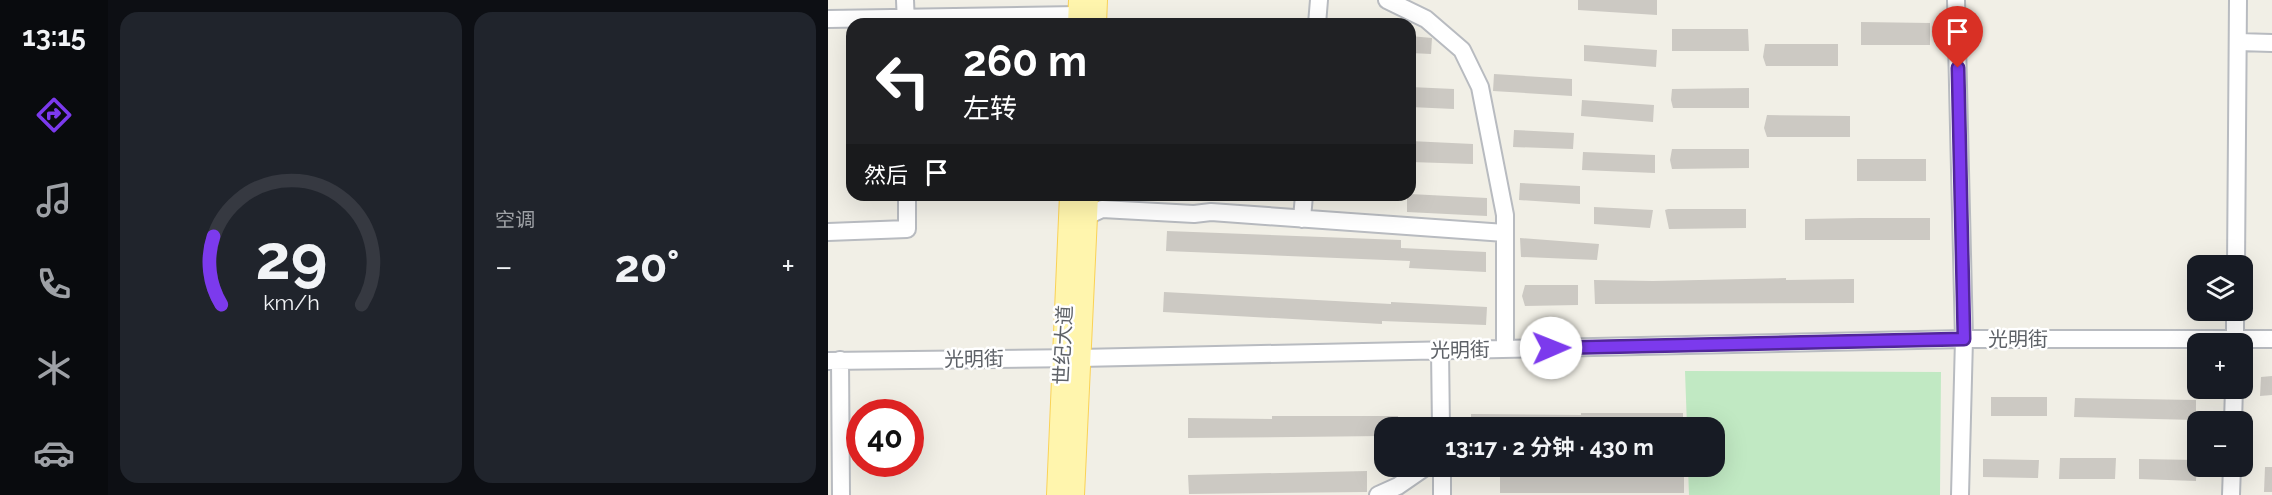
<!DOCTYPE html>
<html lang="zh">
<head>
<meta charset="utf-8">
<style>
  :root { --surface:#171b24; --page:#20242c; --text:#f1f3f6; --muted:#9ea1a6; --line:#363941; --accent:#7c3aed }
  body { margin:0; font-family:Raleway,"Noto Sans SC",sans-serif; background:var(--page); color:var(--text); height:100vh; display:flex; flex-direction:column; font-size:22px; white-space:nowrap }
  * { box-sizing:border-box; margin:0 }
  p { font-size:20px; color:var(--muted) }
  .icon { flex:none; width:33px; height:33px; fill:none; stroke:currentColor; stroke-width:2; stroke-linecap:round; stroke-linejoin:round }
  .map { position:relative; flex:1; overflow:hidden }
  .details { display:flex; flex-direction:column; gap:12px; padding:12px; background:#0d0f14; width:720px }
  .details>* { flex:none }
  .top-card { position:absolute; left:18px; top:18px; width:570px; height:183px; border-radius:18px; box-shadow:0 6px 24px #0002; background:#202124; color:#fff; overflow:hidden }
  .fabs { position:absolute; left:1359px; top:255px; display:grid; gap:12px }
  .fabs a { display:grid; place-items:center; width:66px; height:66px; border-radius:12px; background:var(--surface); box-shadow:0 6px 24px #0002; font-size:30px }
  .speed { position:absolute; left:18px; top:399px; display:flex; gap:12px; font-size:30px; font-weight:700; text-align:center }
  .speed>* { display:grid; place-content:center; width:78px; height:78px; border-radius:50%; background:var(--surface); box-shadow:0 6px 24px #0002; line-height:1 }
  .speed .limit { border:9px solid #d22; background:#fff; color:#111 }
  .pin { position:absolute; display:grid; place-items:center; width:51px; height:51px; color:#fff; margin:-62px -26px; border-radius:50% 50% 50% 0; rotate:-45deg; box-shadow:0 0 6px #0007 }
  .pin .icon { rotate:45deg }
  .me { position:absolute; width:66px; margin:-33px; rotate:89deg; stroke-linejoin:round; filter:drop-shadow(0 0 4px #0008) }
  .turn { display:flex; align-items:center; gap:21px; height:126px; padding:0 18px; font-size:27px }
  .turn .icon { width:78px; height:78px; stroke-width:2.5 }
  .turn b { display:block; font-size:42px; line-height:51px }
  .then { display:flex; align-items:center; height:57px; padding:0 18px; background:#0003; gap:12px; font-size:22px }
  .big { font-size:45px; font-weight:700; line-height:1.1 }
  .details .tile { flex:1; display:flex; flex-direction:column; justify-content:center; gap:9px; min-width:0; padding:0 21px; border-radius:18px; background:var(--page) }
  .details .dial { align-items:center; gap:0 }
  .dial svg { height:156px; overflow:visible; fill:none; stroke:var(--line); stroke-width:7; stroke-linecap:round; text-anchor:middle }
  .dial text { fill:var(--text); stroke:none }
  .heat { display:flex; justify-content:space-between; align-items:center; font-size:33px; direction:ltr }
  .details .tiles { flex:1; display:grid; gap:12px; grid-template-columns:repeat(2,1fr) }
  .trip { position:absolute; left:546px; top:417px; width:351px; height:60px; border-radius:18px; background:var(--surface); box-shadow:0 6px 24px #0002; font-weight:700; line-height:60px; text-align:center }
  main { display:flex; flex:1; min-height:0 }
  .tabs { display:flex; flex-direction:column; width:108px; justify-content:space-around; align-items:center; background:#090b0e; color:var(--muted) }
  .tabs .icon { width:42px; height:42px }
  .tabs .on { color:var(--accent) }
  .tabs b { font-size:27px; color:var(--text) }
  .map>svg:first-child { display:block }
  .green { fill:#c1e9c3 }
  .building { fill:#ccc9c3 }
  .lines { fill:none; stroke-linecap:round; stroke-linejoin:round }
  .minor-casing { stroke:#b8bbc0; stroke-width:20 }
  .major-casing { stroke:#fad256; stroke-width:22 }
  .minor { stroke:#fff; stroke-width:16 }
  .major { stroke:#fff5ad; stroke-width:20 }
  .route-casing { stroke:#51269a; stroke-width:15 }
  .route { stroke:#7c3aed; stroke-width:10 }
  .labels { text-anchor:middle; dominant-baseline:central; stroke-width:5; stroke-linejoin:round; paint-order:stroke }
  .street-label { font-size:20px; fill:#5d6167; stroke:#fff }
</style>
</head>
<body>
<main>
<nav class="tabs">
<b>13:15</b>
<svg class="icon on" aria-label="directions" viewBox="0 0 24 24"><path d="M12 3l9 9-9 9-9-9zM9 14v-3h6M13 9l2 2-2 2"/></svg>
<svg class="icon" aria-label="music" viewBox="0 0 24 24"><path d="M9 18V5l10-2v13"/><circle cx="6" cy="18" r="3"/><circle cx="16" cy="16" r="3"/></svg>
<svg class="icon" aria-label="phone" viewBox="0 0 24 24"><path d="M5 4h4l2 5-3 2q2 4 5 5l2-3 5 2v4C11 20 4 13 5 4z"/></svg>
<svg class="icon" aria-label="climate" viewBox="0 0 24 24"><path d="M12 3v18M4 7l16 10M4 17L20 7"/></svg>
<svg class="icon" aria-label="car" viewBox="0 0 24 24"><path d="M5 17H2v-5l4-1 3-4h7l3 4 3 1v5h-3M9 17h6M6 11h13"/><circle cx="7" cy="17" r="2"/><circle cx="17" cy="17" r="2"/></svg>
</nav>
<section class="details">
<div class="tiles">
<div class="tile dial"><svg viewBox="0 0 100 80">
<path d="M14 69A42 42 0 1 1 86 69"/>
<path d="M14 69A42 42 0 0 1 10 34" stroke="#7c3aed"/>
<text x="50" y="56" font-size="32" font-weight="700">29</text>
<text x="50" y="72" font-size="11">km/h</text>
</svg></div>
<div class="tile"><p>空调</p>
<div class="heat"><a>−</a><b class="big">20°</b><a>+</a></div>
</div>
</div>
</section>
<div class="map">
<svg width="1444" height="495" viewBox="0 0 1444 495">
  <rect width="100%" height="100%" fill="#f1efe6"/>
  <!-- green -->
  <path class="green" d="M857,371L1113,372L1112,495H861L860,467L886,466V428L859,427Z"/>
  <!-- building -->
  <path class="building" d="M750,0H829V15L750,10Z
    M1033,22L1102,23V45H1033Z
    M844,29H920L921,51H844Z
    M582,36L604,38L603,54L582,53Z
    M937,44H1010V66H938L935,57Z
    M756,45L829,50L828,67L756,61Z
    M666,74L744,79V96L665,91Z
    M582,87L626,89V109L582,107Z
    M921,88V108H845L843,100L844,89Z
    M754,100L826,105L825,122L753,116Z
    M939,115L1022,116V137H939L936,128Z
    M686,130L746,133L745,149L685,147Z
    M582,141L645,144V164L582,162Z
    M844,149H921V168L844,169L842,160Z
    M755,152L827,155V173L754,170Z
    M1029,159H1098V181H1029Z
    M692,183L752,186V204L691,200Z
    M582,194L659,198V216L579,212V195Z
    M766,207L825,210L822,228L766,224Z
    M840,209H918V228L841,229L837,210Z
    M1032,218H1102V240H977V219Z
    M339,231L573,240V248L658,252V272L581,268L582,261L338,251Z
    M692,238L771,244L769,260L693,257Z
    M958,278V280L1026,279V303L767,304L766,280L825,281Z
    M697,285H750V305L697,306L694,296Z
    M336,292L563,304V302L659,307L658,325L554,321V324L335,312Z
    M1444,376V395L1432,396L1433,377Z
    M1163,397H1219V416H1163Z
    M1247,398L1368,400V420L1246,417Z
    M753,413H855V428H643V414L753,415Z
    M444,416H570L571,428H556V436L360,438V418L444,419Z
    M1232,458H1288L1287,479H1231Z
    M1155,459L1211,460L1210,478L1155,477Z
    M1311,459L1369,460L1368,481L1311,479Z
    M1437,467H1444V492H1436Z
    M856,470V493H672V471Z
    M539,471V492L361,494L360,475Z"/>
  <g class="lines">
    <!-- minor casing -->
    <g class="minor-casing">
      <path id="minor" d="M77,0L78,24
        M559,0L598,19L634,50L652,87L677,215V349
        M1128,0L1136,339L1132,495
        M0,19L250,15
        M489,24L491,0
        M1410,42L1444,43
        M248,217L259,216L274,209L366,214L383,212L677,233
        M474,219L476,195
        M0,232L79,229V195
        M1408,266L1410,0
        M1407,344V310
        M612,350L613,428
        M12,360L13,495
        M0,361L252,358L1136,339H1444
        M1405,422L1406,388
        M614,466V495
        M550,495L570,486L599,466
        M1403,495L1404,466"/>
    </g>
    <!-- major casing -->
    <g class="major-casing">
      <path id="major" d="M250,24L251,0
        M268,24L269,0
        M229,495L242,195
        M246,495L260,195"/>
    </g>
    <!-- minor -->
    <use href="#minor" class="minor"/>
    <!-- major -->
    <use href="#major" class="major"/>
  </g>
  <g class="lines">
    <!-- route casing -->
    <g class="route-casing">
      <path id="route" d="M723,348L1136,339L1130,68"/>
    </g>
    <!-- route -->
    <use href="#route" class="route"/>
  </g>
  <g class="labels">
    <!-- street labels -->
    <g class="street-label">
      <text x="1190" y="339">光明街</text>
      <text transform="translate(235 345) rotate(-87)">世纪大道</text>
      <text transform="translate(632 350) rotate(-1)">光明街</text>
      <text transform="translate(146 359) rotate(-1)">光明街</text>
    </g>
  </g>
</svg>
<div class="fabs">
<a><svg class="icon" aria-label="layers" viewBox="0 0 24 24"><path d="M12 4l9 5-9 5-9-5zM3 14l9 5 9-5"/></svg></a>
<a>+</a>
<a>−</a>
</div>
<div class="speed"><div class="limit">40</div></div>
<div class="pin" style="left:1130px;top:68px;background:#d93025"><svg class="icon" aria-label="arrive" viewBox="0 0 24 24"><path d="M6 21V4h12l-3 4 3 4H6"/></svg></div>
<svg class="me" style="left:723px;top:348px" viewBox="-20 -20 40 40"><circle r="19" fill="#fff"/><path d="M0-13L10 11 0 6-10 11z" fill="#7c3aed"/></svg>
<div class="trip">13:17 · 2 分钟 · 430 m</div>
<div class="top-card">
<div class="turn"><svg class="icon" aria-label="left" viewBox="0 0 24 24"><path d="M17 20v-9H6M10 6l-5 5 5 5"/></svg><div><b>260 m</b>左转</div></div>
<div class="then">然后<svg class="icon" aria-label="arrive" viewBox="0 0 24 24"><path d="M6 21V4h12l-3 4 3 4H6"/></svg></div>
</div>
</div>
</main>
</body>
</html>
